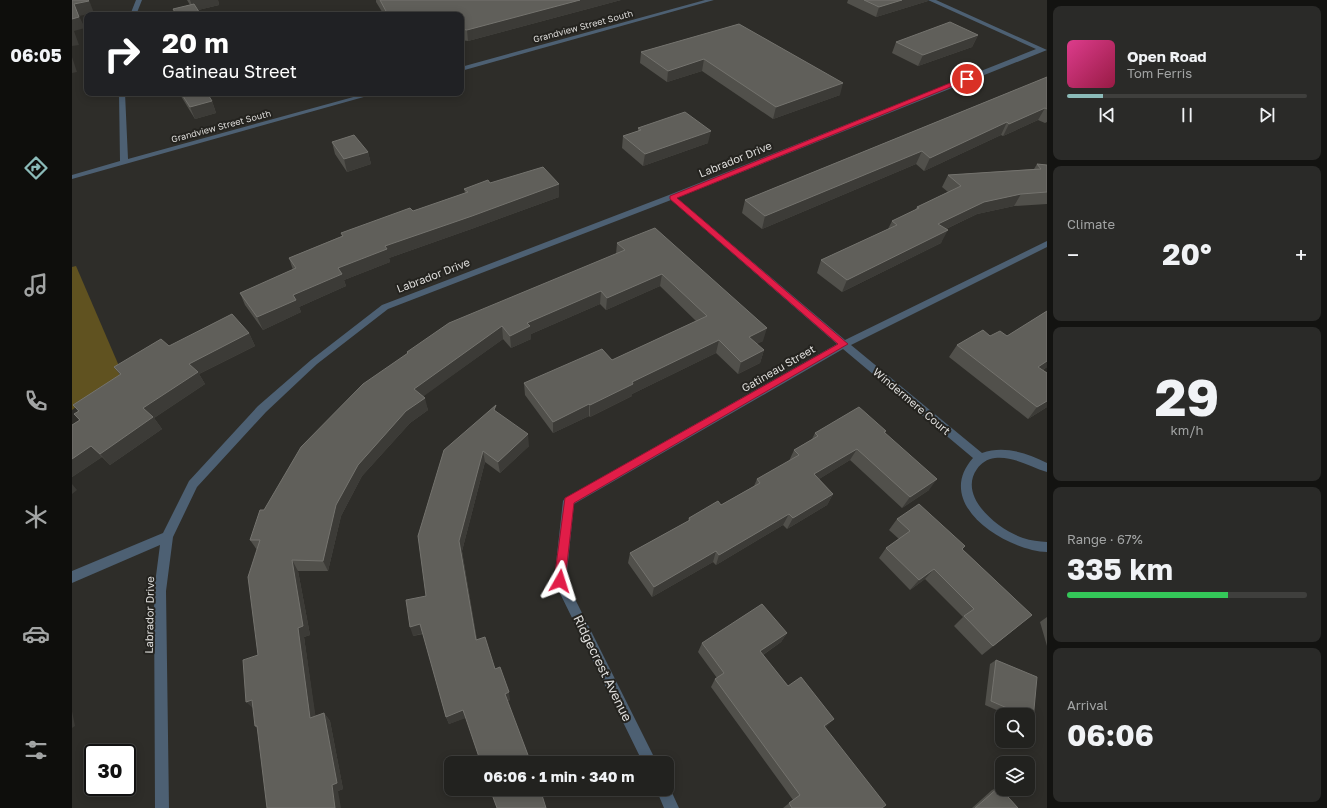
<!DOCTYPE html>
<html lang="en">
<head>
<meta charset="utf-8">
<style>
  :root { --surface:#22221f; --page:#2a2a28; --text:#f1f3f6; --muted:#a2a4a4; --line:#3f3f3d; --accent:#8bbbb9 }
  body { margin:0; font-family:"Golos Text",sans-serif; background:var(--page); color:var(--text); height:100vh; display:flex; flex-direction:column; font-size:15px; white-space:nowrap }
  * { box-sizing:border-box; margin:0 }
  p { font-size:13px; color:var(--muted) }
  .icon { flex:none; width:22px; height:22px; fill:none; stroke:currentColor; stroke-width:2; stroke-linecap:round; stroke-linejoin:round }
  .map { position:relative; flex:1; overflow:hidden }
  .side { display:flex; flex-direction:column; gap:6px; padding:6px; background:#131311; width:280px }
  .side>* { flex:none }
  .banner { position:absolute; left:12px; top:12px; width:380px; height:84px; border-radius:8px; box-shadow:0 2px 10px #0003,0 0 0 1px var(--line); background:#202124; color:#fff; overflow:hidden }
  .controls { position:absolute; left:923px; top:708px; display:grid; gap:8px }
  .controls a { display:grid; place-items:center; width:40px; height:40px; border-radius:8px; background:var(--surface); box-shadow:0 2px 10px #0003,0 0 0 1px var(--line); font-size:20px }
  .speed { position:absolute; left:12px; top:744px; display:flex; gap:8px; font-size:20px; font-weight:700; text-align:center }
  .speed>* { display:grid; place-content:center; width:52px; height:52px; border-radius:50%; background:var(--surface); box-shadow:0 2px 10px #0003,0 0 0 1px var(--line); line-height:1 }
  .speed .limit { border:2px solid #111; border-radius:6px; background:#fff; color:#111 }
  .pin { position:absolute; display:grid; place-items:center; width:34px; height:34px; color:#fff; margin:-17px; border:2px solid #fff; border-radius:50%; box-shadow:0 1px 4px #0007 }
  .me { position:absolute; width:44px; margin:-22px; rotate:6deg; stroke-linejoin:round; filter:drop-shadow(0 0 3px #0008) }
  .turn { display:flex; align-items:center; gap:14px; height:84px; padding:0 12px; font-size:18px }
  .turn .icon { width:52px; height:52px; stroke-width:2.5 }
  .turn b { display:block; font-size:28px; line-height:34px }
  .big { font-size:30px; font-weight:700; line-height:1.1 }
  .side .widget { flex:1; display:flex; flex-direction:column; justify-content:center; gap:6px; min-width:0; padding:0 14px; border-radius:8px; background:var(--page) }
  .side .dial { align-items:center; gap:0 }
  .dial b { font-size:52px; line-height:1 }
  .song { display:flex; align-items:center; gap:12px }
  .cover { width:48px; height:48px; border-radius:6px; background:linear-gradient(135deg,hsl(330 70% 55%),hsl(340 70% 35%)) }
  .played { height:4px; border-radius:2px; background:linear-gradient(90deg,var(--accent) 15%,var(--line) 15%) }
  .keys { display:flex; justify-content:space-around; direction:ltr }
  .heat { display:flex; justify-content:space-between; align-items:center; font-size:22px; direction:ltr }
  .charge { height:6px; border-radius:3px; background:linear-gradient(90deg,#34c759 67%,var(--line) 0) }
  .trip { position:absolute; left:372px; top:756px; width:230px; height:40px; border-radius:8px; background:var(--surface); box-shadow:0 2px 10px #0003,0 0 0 1px var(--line); font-weight:700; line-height:40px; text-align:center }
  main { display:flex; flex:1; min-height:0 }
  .menu { display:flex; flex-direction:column; width:72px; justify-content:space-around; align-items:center; background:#0e0e0c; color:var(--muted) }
  .menu .icon { width:28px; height:28px }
  .menu .selected { color:var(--accent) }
  .menu b { font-size:18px; color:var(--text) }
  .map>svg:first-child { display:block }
  .green { fill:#605220 }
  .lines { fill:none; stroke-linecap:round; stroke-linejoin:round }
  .street { fill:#4d6073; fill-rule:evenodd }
  .wall { fill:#51504b }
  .shaded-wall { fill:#3c3b37 }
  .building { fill:#605f5a; stroke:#74736e }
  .route { fill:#e11d48; stroke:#92132f }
  .labels { text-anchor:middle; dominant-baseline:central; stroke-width:4; stroke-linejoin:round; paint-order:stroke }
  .far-street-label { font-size:9px; fill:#dedddb; stroke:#24231f }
  .street-label { font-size:11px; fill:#dedddb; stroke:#24231f }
  .near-street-label { font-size:13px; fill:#dedddb; stroke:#24231f }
</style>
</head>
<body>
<main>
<nav class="menu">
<b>06:05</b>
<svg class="icon selected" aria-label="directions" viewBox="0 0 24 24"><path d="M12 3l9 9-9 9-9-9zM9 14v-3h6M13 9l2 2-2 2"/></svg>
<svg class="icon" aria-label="music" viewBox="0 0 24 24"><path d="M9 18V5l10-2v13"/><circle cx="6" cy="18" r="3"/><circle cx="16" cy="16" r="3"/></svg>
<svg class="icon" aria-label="phone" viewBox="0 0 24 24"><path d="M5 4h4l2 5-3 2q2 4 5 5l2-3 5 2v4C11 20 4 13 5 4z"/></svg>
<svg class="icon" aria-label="climate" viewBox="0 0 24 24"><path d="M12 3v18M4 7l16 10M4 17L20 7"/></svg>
<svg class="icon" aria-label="car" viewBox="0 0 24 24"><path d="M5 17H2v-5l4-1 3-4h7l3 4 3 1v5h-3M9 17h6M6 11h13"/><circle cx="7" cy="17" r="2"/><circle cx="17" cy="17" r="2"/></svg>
<svg class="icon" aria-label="filters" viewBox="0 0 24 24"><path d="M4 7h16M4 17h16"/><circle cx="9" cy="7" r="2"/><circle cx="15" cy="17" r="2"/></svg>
</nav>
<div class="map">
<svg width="975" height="808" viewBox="0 0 975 808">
  <rect width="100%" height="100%" fill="#2e2d29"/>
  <!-- green -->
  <path class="green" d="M4,266L50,373L0,410V267Z"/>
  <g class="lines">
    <!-- street -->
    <path class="street" d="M64,0H70L64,15H58Z
      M633,0H642L389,71V67Z
      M856,0H864L975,50L605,198L773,340L975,241V247L779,345L910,453C932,445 955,453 975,463V472C958,467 942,456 923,458C915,459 909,463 905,469C885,497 927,530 951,538C959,541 967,541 975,542V552C933,550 860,504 901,458L771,349L502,504L494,581L585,763H571L482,581L491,501L493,498L765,344L599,200L316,309L245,364L194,412L125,487L101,537L94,591L97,808H83L82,591L88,545L0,583V571L91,533L117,481L186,406L239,360L310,305L597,195L964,49Z
      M47,93H53L56,159L296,93H306L0,179V175L48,161Z
      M595,783L596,784L607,808H592L584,789H595Z"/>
  </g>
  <!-- wall -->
  <path class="wall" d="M115,0H146L147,5L126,10L129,15H103L101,9L118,5Z
    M304,0H549L396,41L389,40V15H312L304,2Z
    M776,0H856V1L804,17L775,3Z
    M667,24L768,95L701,119L630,71L595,82L568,63L569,52Z
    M906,35L900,47L846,66L820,53L824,42Z
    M975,77V122L973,123L966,120L931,136L929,135L852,171L844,164L690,229L670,213L673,200Z
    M107,93H150L137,97L140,101L144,113L123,119Z
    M566,128L636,143L571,166L550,148L551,136L566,131Z
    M260,142L296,152L299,164L275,172L263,154Z
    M965,164L975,165V204L942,206L905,214L874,229L869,243L770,292L745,273L749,260L816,229L820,221L843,210L845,207L876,192L870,187L876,175L962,169Z
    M418,183L487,197L402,228L317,258L318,262L272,280L274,286L227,307L229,312L191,330L173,305L168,293L221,270L217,258L270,236L269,233L341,211L393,193L392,189Z
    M545,243L691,341L684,344L692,350L688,363L666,374L644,353L560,394V396L518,417L517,416L481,433L453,395L452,383L540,360L624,321L588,286L534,310L528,304L459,334V339L439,348L431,339L351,396L356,410L338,423L290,476L269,516L256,571H226L238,635L232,637L243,716L252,713L258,721L271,789L266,791L183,726L186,655L185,550L178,540L192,510L335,354V352L544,254Z
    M975,311V367L971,370L975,373V407L956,419L877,357L885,345L918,336H935Z
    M177,333L183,346L127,374L133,384L82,418L90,429L38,465L30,457L0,477V425L7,420L2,414L6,411L1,405L48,375L42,367L97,346Z
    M424,412L457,446L428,473L413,462L390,551L405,640L423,669L438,700L377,724L374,717L351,634L341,636L354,596Z
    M814,431L813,433L857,490L830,508L778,460L747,479L761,494L755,505L715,529L711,525L644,565L641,562L580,597L556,563L558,553L616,521L617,518L649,505L682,486L685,479L717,461L722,450L740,439L743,433Z
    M825,519L893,546L890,549L960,615L910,655L882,626L891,617L853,579L838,590L807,558L814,548L827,539L817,530Z
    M975,617V646L968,622Z
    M715,633L709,642L691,655L716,686L755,726L753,727L810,808H711L721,800L639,687L643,679L645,678L626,652L630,643Z
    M924,660L961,720L956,723V715H936L913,705L918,664Z
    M927,787L946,808H900L920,790Z"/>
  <!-- shaded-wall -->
  <path class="shaded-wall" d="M16,0H18H17L22,13L7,16L13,28L2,31L7,45L0,46V19L2,4Z
    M118,0H146L147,5L122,11Z
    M508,0H549L396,41L395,30Z
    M830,0H856V1L804,17L807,7Z
    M906,35L900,47L846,66L851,55Z
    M0,57L5,72L0,73Z
    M632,59L630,71L595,82L596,71Z
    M771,83L768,95L701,119L704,107Z
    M133,93H150L135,97Z
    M140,101L144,113L123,119L118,107Z
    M973,108L966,120L931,136L937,124Z
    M935,122L929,135L852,171L858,158Z
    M639,131L636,143L571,166L573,154Z
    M850,151L844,164L690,229L693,216Z
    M296,152L299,164L275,172L272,159Z
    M487,184V197L402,228L317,258L318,262L272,280L274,286L227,307L229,312L191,330L185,317L266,268L313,246Z
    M949,194L942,206L905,214L859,236L866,224L912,202Z
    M876,230L869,243L770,292L775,280Z
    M590,274L588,286L534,310L535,298Z
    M529,291L528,304L459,334V339L439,348L438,336L455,323Z
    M430,326L431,339L345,401L342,389Z
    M695,328L691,341L673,350L677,337Z
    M177,333L183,346L127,374L133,384L82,418L90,429L38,465L28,454L71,408L117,364Z
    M647,340L644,353L560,394V396L518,417V405L560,382Z
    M692,350L688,363L666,374L669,362Z
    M975,361V367L957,379L966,367Z
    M353,398L356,410L338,423L290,476L269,516L256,571L251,561L264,505L286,465L334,411Z
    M975,401V407L956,419L965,407Z
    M517,404V416L481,433V422Z
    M456,434L457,446L428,473L426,462Z
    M19,446L30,457L0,477V459Z
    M785,449L778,460L736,486L742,474Z
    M411,451L413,462L390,551L406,649L404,640L387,541Z
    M865,479L857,490L830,508L838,497Z
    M0,484L5,490L0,494Z
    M761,494L755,505L715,529L721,518Z
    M717,514L711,525L644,565L647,555Z
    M644,551L641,562L580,597L582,587Z
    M220,560L226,571L238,635L232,637L245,726L238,718L226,628Z
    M862,569L853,579L838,590L847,580Z
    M348,624L352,633L341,636L338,627Z
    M715,633L709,642L683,660L688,651Z
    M437,692L438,700L434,701L433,694Z
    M180,700L182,709L174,702Z
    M391,710L394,718L377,724L374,717Z
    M0,711L3,726L0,728Z
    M252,713L258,721L271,789L266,791L269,808H263L260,785Z
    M762,719L755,726L744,734L752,726Z"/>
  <!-- building -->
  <path class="building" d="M0,0H16L17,1L2,4L7,17L0,19Z
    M308,0H508L395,30L389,29V15H324L315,13Z
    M792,0H830L807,7Z
    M122,4L129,15H105L101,9Z
    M878,22L906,35L851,55L824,42Z
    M667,24L771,83L704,107L632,59L596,71L569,52Z
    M975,77V109L973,108L937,124L935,122L858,158L850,151L693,216L673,200Z
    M109,93H135L140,101L118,107Z
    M613,112L639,131L573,154L551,136L569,130L566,128Z
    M282,135L296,152L272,159L260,142Z
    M965,164L975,165V192L949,194L912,202L866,224L876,230L775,280L749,260L825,225L820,221L847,208L845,207L889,186L876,175L969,169Z
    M471,167L487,184L400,216L313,246L315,249L266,268L270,274L221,295L224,300L185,317L168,293L224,268L217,258L271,236L269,233L338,208L341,211L396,192L392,189L416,180L418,183Z
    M583,228L695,328L677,337L692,350L669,362L647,340L560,382L561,384L518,405L517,404L481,422L452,383L530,349L540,360L635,316L590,274L535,298L529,291L455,323L458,326L438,336L430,326L342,389L353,398L334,411L286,465L264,505L251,561L220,560L231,626L226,628L238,718L252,713L265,783L260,785L263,808H195L185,726H183L180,700L174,702L171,660L186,655L176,577L188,540H178L188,510H192L229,447L291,384L336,353L335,352L377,323L553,250L545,243Z
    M975,311V361L966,367L975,373V401L965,407L885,345L911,330L918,336L928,331L935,336Z
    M160,314L177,333L117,364L126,372L71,408L81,417L28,454L19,446L0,459V425L8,420L2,414L7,411L1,405L49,374L42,367L89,339L97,346Z
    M424,405L422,410L456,434L426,462L411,451L387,541L404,640L413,637L423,669L428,667L437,692L433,694L459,763H409L391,710L374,717L348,624L338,627L334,600L354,596L346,536L372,450Z
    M787,407L814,431L812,432L865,479L838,497L785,449L742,474L761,494L721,518L717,514L647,555L644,551L582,587L558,553L618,520L617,518L646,501L649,505L688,483L685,479L727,455L722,450L746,436L743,433Z
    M847,504L893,546L890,549L960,615L921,646L892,616L902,609L862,569L847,580L814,548L838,531L825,519Z
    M690,604L715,633L688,651L716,686L729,677L762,719L752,726L814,805L810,808H720L717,803L728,795L643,679L652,673L630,643Z
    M924,660L965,677L961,720L956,717V715H951L919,701Z
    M927,787L946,808H903Z
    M418,789H468L474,808H425Z"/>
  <!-- route -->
  <path class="route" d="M893,77L898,79L605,198L776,344L502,503L493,581L492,584L488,586L484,584L482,581L493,498L766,344L598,199V196Z"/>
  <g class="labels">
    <!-- far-street labels -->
    <g class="far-street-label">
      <text transform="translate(511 26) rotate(-15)">Grandview Street South</text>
      <text transform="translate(149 126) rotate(-15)">Grandview Street South</text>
    </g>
    <!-- street labels -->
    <g class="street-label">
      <text transform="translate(663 159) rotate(-22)">Labrador Drive</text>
      <text transform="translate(361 275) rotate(-21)">Labrador Drive</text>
      <text transform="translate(706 368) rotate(-30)">Gatineau Street</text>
      <text transform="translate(840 401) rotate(40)">Windermere Court</text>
      <text transform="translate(77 615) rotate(-89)">Labrador Drive</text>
    </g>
    <!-- near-street labels -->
    <g class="near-street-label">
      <text transform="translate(531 668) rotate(64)">Ridgecrest Avenue</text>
    </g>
  </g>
</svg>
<div class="controls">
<a><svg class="icon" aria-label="search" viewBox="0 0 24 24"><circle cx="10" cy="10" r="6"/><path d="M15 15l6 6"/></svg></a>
<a><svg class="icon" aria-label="layers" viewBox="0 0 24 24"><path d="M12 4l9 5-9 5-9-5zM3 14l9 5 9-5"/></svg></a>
</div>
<div class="speed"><div class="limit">30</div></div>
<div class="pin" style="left:895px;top:79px;background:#d93025"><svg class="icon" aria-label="arrive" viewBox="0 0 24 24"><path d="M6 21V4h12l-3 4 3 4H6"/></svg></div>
<svg class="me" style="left:488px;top:581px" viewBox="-20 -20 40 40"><path d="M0-17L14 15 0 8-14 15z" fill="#e11d48" stroke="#fff" stroke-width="4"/></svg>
<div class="trip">06:06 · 1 min · 340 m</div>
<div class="banner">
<div class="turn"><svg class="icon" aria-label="right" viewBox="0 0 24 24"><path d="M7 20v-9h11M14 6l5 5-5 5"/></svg><div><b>20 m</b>Gatineau Street</div></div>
</div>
</div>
<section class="side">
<div class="widget">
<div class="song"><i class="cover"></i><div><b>Open Road</b><p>Tom Ferris</p></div></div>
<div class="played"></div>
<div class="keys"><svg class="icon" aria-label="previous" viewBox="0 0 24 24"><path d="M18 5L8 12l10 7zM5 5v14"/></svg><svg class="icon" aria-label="pause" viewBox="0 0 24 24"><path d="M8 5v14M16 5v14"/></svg><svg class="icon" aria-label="next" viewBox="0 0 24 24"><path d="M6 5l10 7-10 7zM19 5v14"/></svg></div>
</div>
<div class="widget"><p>Climate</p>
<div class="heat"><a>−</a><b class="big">20°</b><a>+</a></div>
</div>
<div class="widget dial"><b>29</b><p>km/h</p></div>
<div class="widget"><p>Range · 67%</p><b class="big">335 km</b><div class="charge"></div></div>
<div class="widget"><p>Arrival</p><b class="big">06:06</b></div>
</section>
</main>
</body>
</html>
